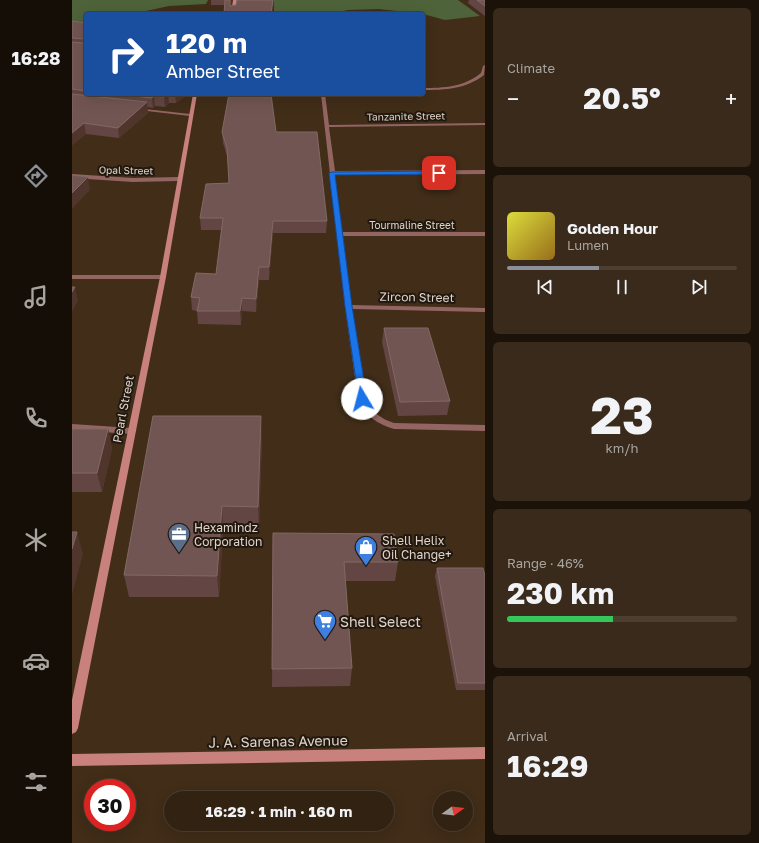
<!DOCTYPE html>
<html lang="en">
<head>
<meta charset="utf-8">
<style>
  :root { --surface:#312212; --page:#392a1b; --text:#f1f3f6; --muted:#a8a49f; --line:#4c3f32; --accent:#8c9099 }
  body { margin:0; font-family:"Golos Text",sans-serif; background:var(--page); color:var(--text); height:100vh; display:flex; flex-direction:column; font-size:15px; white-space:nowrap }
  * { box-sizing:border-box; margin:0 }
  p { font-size:13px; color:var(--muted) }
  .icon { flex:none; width:22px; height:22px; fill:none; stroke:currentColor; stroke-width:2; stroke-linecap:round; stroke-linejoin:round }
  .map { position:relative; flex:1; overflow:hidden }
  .sheet { display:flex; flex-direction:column; gap:8px; padding:8px; background:#1b130a; width:274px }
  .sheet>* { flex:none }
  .top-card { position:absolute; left:12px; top:12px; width:341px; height:84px; border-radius:4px; box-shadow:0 4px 16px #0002,0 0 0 1px var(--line); background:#1a4fa0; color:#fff; overflow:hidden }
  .needle { width:26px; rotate:75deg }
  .tools { position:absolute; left:361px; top:791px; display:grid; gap:8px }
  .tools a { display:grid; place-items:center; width:40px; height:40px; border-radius:50%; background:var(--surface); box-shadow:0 4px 16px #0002,0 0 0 1px var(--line); font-size:20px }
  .speed { position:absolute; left:12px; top:779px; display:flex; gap:8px; font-size:20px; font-weight:700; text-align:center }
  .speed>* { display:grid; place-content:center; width:52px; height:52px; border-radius:50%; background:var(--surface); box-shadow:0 4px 16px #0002,0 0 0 1px var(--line); line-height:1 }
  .speed .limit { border:6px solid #d22; background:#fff; color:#111 }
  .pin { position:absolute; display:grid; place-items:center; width:34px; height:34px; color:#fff; margin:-17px; border-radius:8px; box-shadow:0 2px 6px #0006 }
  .me { position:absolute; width:44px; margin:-22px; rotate:352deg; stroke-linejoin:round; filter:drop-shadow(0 0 3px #0008) }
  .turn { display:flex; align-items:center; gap:14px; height:84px; padding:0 16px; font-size:18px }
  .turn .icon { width:52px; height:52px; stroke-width:2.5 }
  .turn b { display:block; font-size:28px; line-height:34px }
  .big { font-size:30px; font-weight:700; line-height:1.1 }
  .sheet .tile { flex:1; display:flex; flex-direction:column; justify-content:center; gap:6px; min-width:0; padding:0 14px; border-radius:6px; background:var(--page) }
  .sheet .dial { align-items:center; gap:0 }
  .dial b { font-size:52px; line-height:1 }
  .song { display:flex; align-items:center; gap:12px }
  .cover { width:48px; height:48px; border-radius:6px; background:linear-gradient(135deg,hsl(60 70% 55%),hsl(40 70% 35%)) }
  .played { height:4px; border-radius:2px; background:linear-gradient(90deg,var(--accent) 40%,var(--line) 40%) }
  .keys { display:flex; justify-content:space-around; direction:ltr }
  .heat { display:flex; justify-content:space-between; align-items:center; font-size:22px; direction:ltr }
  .charge { height:6px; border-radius:3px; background:linear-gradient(90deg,#34c759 46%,var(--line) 0) }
  .trip { position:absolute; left:92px; top:791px; width:230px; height:40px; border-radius:20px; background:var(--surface); box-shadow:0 4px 16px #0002,0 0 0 1px var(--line); font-weight:700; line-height:40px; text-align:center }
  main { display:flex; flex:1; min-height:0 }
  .dock { display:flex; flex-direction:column; width:72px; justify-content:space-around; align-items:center; background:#140e07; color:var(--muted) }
  .dock .icon { width:28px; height:28px }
  .dock .active { color:var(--accent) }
  .dock b { font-size:18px; color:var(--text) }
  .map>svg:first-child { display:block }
  .green { fill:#4e6339 }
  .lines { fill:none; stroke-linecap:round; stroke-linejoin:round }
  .street { fill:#926562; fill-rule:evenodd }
  .secondary { fill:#c8817d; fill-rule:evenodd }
  .wall { fill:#634644 }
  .shaded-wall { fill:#50352c }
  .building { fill:#715552; stroke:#826964 }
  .route { fill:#1a73e8; stroke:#114b97 }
  .labels { text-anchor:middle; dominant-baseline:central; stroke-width:4; stroke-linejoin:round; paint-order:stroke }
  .far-street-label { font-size:10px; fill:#e0d3c7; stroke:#21180f }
  .street-label { font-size:12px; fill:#e0d3c7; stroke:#21180f }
  .poi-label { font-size:12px; fill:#e0d3c7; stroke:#21180f; text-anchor:start }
  .near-poi-label { font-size:14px; fill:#e0d3c7; stroke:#21180f; text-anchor:start }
  .near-street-label { font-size:14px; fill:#e0d3c7; stroke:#21180f }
</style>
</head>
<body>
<main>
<nav class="dock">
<b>16:28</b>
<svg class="icon active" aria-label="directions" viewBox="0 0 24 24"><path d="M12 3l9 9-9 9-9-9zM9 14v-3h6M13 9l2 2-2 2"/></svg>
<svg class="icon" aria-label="music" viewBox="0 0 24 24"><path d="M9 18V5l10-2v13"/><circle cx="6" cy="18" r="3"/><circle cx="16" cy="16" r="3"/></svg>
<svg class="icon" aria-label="phone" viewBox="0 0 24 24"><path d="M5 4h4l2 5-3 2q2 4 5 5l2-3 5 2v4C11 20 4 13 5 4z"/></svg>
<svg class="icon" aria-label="climate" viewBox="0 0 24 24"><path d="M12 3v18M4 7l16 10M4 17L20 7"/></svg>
<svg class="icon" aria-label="car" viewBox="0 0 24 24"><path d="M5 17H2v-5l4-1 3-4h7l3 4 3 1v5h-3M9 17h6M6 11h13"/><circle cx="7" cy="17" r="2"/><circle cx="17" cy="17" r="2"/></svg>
<svg class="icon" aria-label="filters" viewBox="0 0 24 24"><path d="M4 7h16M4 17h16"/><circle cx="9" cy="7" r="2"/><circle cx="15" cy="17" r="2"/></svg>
</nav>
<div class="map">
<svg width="413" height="843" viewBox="0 0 413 843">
  <rect width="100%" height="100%" fill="#412d18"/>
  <!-- green -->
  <path class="green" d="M0,0H136L134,4L97,6L60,14H14V26L0,25Z
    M202,0H386L408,16L373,20L351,14L307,9L276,10L257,14H202Z"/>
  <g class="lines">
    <!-- street -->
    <path class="street" d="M413,65L412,75C394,89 373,90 351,90V88C372,88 392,87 409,73L411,66Z
      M249,94H253L257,125L413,123V125L257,127L263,171L413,170V174L263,175L270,232H413V236H271L279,305L413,308V312L280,309L294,399C300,412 309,419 322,423L413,425V431L322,429C305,424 293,416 286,399L273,307Z
      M64,108L118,114L120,115L118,116L66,110H64Z
      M0,174L61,178L107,177L110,179L107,181L61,182L0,178Z
      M0,275H91L94,277L91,279H0Z
      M0,424L60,428L64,431L60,434L0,430Z"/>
    <!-- secondary -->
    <path class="secondary" d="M161,0H165L163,14H159Z
      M121,94H125L94,277L6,728L4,732L0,734V700L88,277Z
      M413,747V759L0,766V754Z"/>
  </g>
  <!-- wall -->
  <path class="wall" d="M139,0H160L159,6L202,0L200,14H152V5H139Z
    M397,0H413V16L396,3Z
    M0,21L14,23V94H116L104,103H97L93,107L83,106L81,108L75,107L76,113L47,138L14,134L0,145Z
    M150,132H204L255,221L254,233H201L197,280H187L184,312L170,311L169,325L126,324L125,311L120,310L119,297L144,274L149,230H129L128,218L157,183L156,159L151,143Z
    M312,328L378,401L375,415L326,416L310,342Z
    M0,429H36L40,449L30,492H0Z
    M190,438L187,529L151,528L147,597H57L52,575Z
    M201,533L326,562L323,581H273L280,668L278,686L200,687Z
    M365,568L413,576V690H384L363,576Z"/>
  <!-- shaded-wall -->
  <path class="shaded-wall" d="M158,0H160L158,14Z
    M201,0H202L200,14H199Z
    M96,94L97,103L93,107L92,97Z
    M103,94H116L104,103Z
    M82,96L83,106L81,108L80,98Z
    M75,102L76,113L47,138L46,128Z
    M12,123L14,134L0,145V133Z
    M16,177L18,190L0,209V193Z
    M201,221V233L197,280V267Z
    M187,267V280L184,312V299Z
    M3,287L6,301L0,312V292Z
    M170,298V311L169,325L168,311Z
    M189,416L190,438L187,529L186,507Z
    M36,429L40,449L30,492L25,473Z
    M150,506L151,528L147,597L145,576Z
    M5,532L11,554L0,595V549Z"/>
  <!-- building -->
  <path class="building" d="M153,0H158V6L164,5L165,0H201L199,14H152Z
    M405,0H413V6Z
    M0,21L14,23V40L13,39L0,38Z
    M14,40V45L12,47H14V91L0,89V42L12,43Z
    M0,94L75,102L46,128L12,123L0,133Z
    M43,94H96L92,97L82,96L80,98Z
    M157,94H199L204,132H245L255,221H201L197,267H187L184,299L170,298L168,311H125L128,298L119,297L124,273L144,274L151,218H128L134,184L157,183L155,148L150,132Z
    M0,175L16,177L0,193Z
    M0,287H3L0,292Z
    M312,328H356L378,401L328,402Z
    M81,416H189L186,507L150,506L145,576L52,575Z
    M0,429H36L25,473H0Z
    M0,532H5L0,549Z
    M201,533L322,534L326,562H272L280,668L200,669Z
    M365,568H411L413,576V683H386Z"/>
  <!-- route -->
  <path class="route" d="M367,171L370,173L369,174L263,175L280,306L295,399L293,401H287L273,306L257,173L260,172Z"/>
  <!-- icons -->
  <defs>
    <g id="office-pin" transform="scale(1.15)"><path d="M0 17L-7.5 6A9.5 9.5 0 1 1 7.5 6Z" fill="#5c6f8a" stroke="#21180f"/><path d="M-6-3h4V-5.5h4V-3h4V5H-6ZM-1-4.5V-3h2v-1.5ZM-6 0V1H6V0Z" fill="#fff"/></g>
    <g id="shop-pin" transform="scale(1.15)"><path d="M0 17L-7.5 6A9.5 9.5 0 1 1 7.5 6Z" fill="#3f7fe0" stroke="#21180f"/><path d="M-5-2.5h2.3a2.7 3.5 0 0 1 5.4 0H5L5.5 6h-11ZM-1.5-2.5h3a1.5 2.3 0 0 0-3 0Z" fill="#fff"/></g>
    <g id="supermarket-pin" transform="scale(1.15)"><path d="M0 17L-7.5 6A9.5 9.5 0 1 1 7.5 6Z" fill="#3f7fe0" stroke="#21180f"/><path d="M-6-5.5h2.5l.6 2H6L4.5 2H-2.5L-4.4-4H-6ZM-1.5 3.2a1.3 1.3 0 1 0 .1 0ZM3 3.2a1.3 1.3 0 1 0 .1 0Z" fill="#fff"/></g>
  </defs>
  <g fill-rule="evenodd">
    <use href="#office-pin" x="107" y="534"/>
    <use href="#shop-pin" x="294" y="547"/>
    <use href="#supermarket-pin" x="253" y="621"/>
  </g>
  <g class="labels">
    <!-- far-street labels -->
    <g class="far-street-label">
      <text transform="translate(334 116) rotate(-1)">Tanzanite Street</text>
      <text transform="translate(54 170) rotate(1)">Opal Street</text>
      <text x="340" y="225">Tourmaline Street</text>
    </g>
    <!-- street labels -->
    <g class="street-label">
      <text transform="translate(345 297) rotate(1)">Zircon Street</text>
      <text transform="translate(51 409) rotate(-79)">Pearl Street</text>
    </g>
    <!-- poi labels -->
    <g class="poi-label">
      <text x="122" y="527">Hexamindz<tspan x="122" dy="14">Corporation</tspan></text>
      <text x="310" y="540">Shell Helix<tspan x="310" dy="14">Oil Change+</tspan></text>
    </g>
    <!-- near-poi labels -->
    <g class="near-poi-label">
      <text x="268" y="621">Shell Select</text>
    </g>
    <!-- near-street labels -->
    <g class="near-street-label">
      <text transform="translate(206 741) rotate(-1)">J. A. Sarenas Avenue</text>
    </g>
  </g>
</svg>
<div class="tools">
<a><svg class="needle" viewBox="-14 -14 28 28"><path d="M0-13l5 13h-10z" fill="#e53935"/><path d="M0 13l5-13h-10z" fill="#a8a49f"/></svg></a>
</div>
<div class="speed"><div class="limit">30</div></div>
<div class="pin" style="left:367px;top:173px;background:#d93025"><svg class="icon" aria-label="arrive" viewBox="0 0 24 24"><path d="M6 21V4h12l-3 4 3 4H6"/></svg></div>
<svg class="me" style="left:290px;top:399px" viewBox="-20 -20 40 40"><circle r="19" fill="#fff"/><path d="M0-13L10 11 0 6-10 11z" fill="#1a73e8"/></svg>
<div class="trip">16:29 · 1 min · 160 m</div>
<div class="top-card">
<div class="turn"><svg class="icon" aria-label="right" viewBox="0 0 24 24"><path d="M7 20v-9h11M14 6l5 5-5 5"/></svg><div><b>120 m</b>Amber Street</div></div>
</div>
</div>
<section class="sheet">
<div class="tile"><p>Climate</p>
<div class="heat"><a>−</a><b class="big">20.5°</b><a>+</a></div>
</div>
<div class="tile">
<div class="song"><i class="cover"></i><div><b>Golden Hour</b><p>Lumen</p></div></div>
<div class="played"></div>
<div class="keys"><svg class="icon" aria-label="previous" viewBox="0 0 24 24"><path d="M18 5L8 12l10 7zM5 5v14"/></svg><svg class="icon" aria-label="pause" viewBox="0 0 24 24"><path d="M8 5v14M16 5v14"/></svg><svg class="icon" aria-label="next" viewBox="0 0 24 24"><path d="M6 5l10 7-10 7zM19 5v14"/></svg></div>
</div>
<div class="tile dial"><b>23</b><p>km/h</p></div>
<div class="tile"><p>Range · 46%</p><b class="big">230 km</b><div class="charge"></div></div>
<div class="tile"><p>Arrival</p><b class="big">16:29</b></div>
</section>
</main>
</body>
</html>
